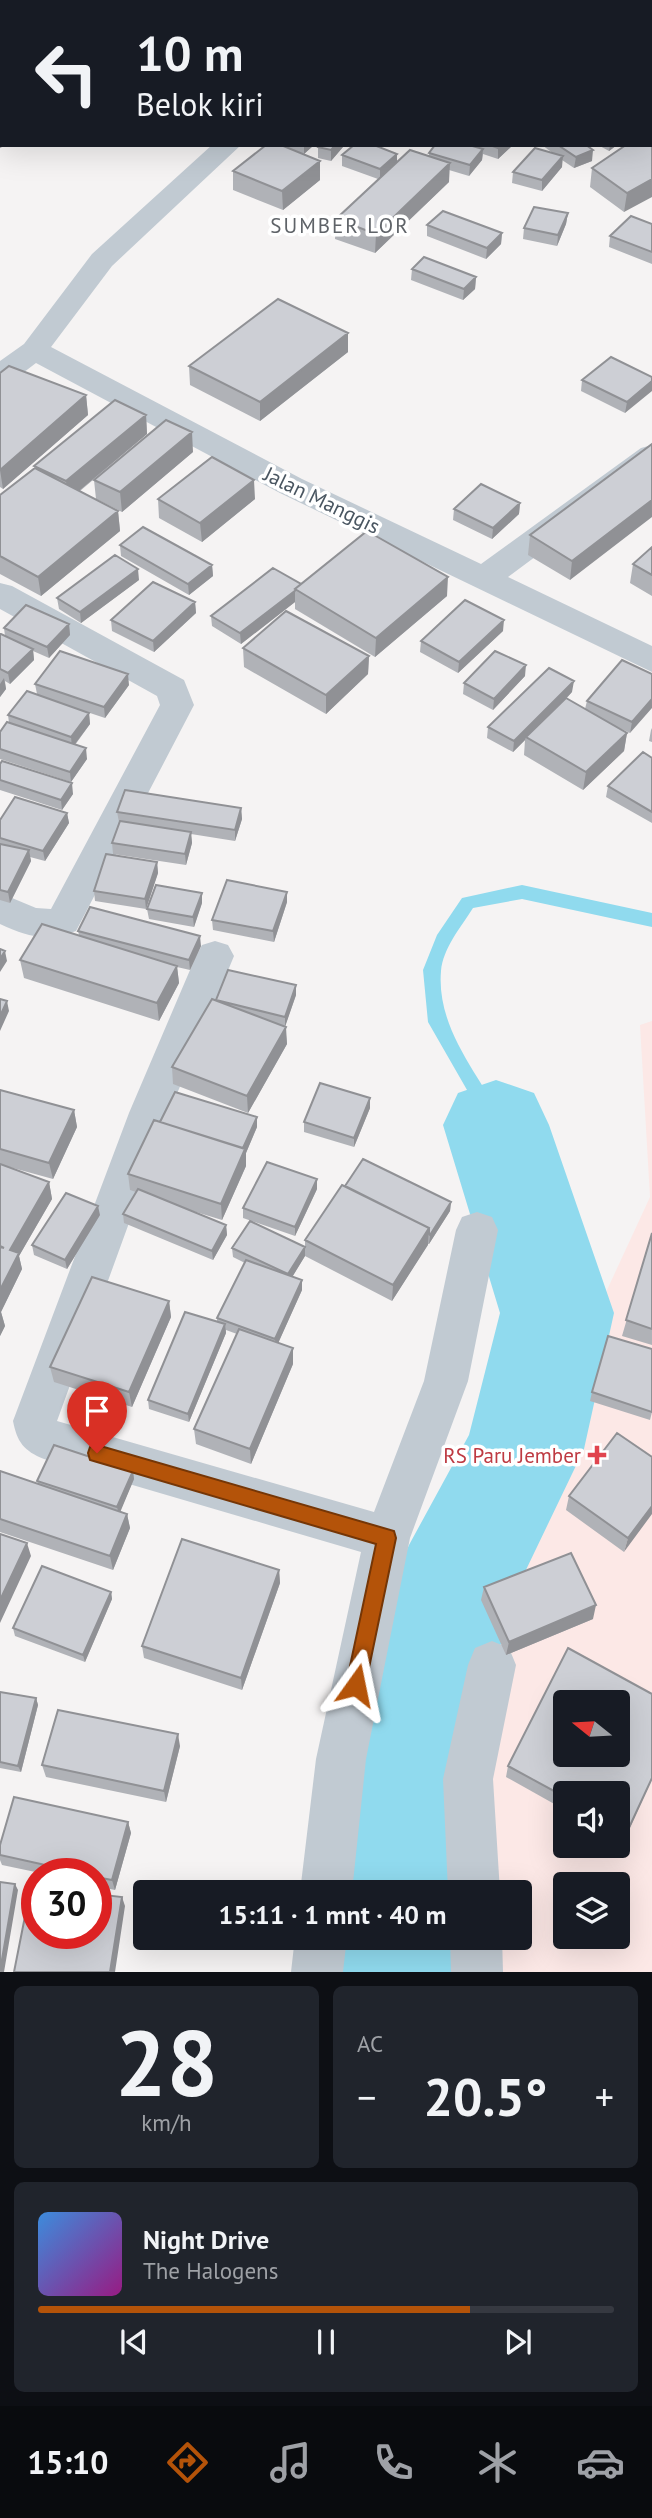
<!DOCTYPE html>
<html lang="id">
<head>
<meta charset="utf-8">
<style>
  :root { --surface:#171b24; --page:#20242c; --text:#f1f3f6; --muted:#9ea1a6; --line:#363941; --accent:#b45309 }
  body { margin:0; font-family:"PT Sans",sans-serif; background:var(--page); color:var(--text); height:100vh; display:flex; flex-direction:column; font-size:26px; white-space:nowrap }
  * { box-sizing:border-box; margin:0 }
  p { font-size:23px; color:var(--muted) }
  .icon { flex:none; width:38px; height:38px; fill:none; stroke:currentColor; stroke-width:2; stroke-linecap:round; stroke-linejoin:round }
  .map { position:relative; height:1972px; overflow:hidden }
  .details { display:flex; flex-direction:column; gap:14px; padding:14px; background:#0d0f14; flex:1 }
  .details>* { flex:none }
  .guide { position:absolute; left:0px; top:0px; width:653px; height:147px; box-shadow:0 7px 28px #0002; background:#171b24; color:var(--text); overflow:hidden }
  .needle { width:46px; rotate:288deg }
  .buttons { position:absolute; left:553px; top:1690px; display:grid; gap:14px }
  .buttons a { display:grid; place-items:center; width:77px; height:77px; border-radius:7px; background:var(--surface); box-shadow:0 7px 28px #0002; font-size:35px }
  .speed { position:absolute; left:21px; top:1858px; display:flex; gap:14px; font-size:35px; font-weight:700; text-align:center }
  .speed>* { display:grid; place-content:center; width:91px; height:91px; border-radius:50%; background:var(--surface); box-shadow:0 7px 28px #0002; line-height:1 }
  .speed .limit { border:10px solid #d22; background:#fff; color:#111 }
  .pin { position:absolute; display:grid; place-items:center; width:60px; height:60px; color:#fff; margin:-72px -30px; border-radius:50% 50% 50% 0; rotate:-45deg; box-shadow:0 0 7px #0007 }
  .pin .icon { rotate:45deg }
  .me { position:absolute; width:77px; margin:-38px; rotate:12deg; stroke-linejoin:round; filter:drop-shadow(0 0 5px #0008) }
  .turn { display:flex; align-items:center; gap:24px; height:147px; padding:0 21px; font-size:32px }
  .turn .icon { width:91px; height:91px; stroke-width:2.5 }
  .turn b { display:block; font-size:49px; line-height:60px }
  .big { font-size:52px; font-weight:700; line-height:1.1 }
  .details .widget { flex:1; display:flex; flex-direction:column; justify-content:center; gap:10px; min-width:0; padding:0 24px; border-radius:10px; background:var(--page) }
  .details .dial { align-items:center; gap:0 }
  .dial b { font-size:91px; line-height:1 }
  .song { display:flex; align-items:center; gap:21px }
  .cover { width:84px; height:84px; border-radius:10px; background:linear-gradient(135deg,hsl(210 70% 55%),hsl(310 70% 35%)) }
  .played { height:7px; border-radius:4px; background:linear-gradient(90deg,var(--accent) 75%,var(--line) 75%) }
  .keys { display:flex; justify-content:space-around; direction:ltr }
  .heat { display:flex; justify-content:space-between; align-items:center; font-size:38px; direction:ltr }
  .details .tiles { flex:1; display:grid; gap:14px; grid-template-columns:1fr 1fr }
  .widget:last-child { grid-column:span 2 }
  .trip { position:absolute; left:133px; top:1880px; width:399px; height:70px; border-radius:7px; background:var(--surface); box-shadow:0 7px 28px #0002; font-weight:700; line-height:70px; text-align:center }
  .tab-bar { display:flex; height:112px; justify-content:space-around; align-items:center; background:#090b0e; color:var(--muted) }
  .tab-bar .icon { width:49px; height:49px }
  .tab-bar .selected { color:var(--accent) }
  .tab-bar b { font-size:32px; color:var(--text) }
  .map>svg:first-child { display:block }
  .medical { fill:#fce8e6; fill-rule:evenodd }
  .lines { fill:none; stroke-linecap:round; stroke-linejoin:round }
  .stream { fill:#90daee; fill-rule:evenodd }
  .river { fill:#90daee; fill-rule:evenodd }
  .minor { fill:#c1cad2; fill-rule:evenodd }
  .wall { fill:#b0b2b7 }
  .shaded-wall { fill:#909195 }
  .building { fill:#cdcfd5; stroke:#909195; stroke-width:2; fill-rule:evenodd }
  .route { fill:#b45309; stroke:#753606; stroke-width:2 }
  .health-dot { fill:#e0444e; stroke:#fff; stroke-width:2.5 }
  .labels { text-anchor:middle; dominant-baseline:central; stroke-width:7; stroke-linejoin:round; paint-order:stroke }
  .far-quarter-label { font-size:21px; letter-spacing:2px; fill:#5f6368; stroke:#fff }
  .street-label { font-size:21px; fill:#4a5661; stroke:#fff }
  .health-label { font-size:21px; fill:#be3a42; stroke:#fff; text-anchor:end }
</style>
</head>
<body>
<div class="map">
<svg width="652" height="1972" viewBox="0 0 652 1972">
  <rect width="100%" height="100%" fill="#f5f3f3"/>
  <!-- medical -->
  <path class="medical" d="M652,1021V1972H426L427,1937H520V1892H427L428,1831L489,1594L595,1316L650,1197L640,1025ZM565,1703H618V1755H565ZM565,1794H618V1846H565ZM565,1885H618V1937H565Z"/>
  <g class="lines">
    <!-- stream -->
    <path class="stream" d="M522,885L652,913V927L522,899L473,908C461,927 443,948 441,971C436,1030 481,1076 505,1125L502,1130L496,1133L490,1130L428,1022L423,970L437,935L462,898Z"/>
    <!-- river -->
    <path class="river" d="M496,1080L534,1093L549,1125L614,1313L584,1449L512,1599L469,1773L462,1892H328L339,1773L391,1587L409,1545L469,1435L500,1313L443,1125L458,1093Z
      M324,1937H460L459,1972H321Z"/>
    <!-- minor -->
    <path class="minor" d="M409,0H435L408,2Z
      M493,0H518L519,2H494Z
      M212,145H241L112,266L51,347L302,479L481,564L641,448L652,445V470L508,577L652,646V672L280,493L36,363L11,382L0,384V361L24,344L92,254Z
      M0,583L12,586L184,680L194,705L76,931C45,941 30,938 0,924V893L36,908L51,909L160,705L157,696L0,609Z
      M215,941L228,945L234,956L169,1113L57,1421L374,1512L424,1381L456,1230L462,1217L477,1212L492,1217L498,1230L468,1381L410,1538L366,1759L352,1892H300L316,1759L361,1552L44,1459C24,1451 17,1442 13,1421L129,1113L196,956L202,945Z
      M492,1641L509,1648L516,1665L493,1779L500,1892H448L443,1779L468,1665L475,1648Z
      M295,1937H347L343,1972H291Z
      M450,1937H502L503,1972H451Z"/>
  </g>
  <!-- wall -->
  <path class="wall" d="M172,0H250L253,2H172Z
    M264,0H317V2H267Z
    M281,145H314L304,154Z
    M319,145H343V147L331,161L318,158V147Z
    M479,145H513L498,159L483,154L482,160L469,176L449,170V182L375,253L335,239L336,219L378,179L342,166V155L397,161L429,156V153L479,148Z
    M542,145H586L592,161L574,168L562,160V167L542,191L512,183L513,172L554,154Z
    M598,145H617L609,151Z
    M651,145L624,212L590,187L592,168Z
    M233,171L320,180L283,210L233,190Z
    M568,213L566,224L557,246L523,239L524,228Z
    M652,224V264L609,247L610,236Z
    M427,225L502,233L501,244L486,259L427,236Z
    M412,269L476,277L475,289L463,300L411,280Z
    M348,333V352L260,421L190,385L189,366Z
    M0,373L86,395L88,415L3,489L0,487Z
    M652,377L625,413L581,391L582,380Z
    M146,415L147,434L80,491L118,511L120,531L41,596L0,574V495L34,468V466Z
    M652,444L570,580L528,555L530,535Z
    M193,452L122,512L96,499L94,480Z
    M158,499H255L202,542L159,518Z
    M520,503L519,514L492,539L453,520L454,509Z
    M120,545L212,565L213,576L189,595L121,556Z
    M652,547V596L630,583L633,564Z
    M139,580L81,623L59,609L57,598Z
    M301,584L447,596L375,657L295,609V602L241,644L212,626L211,616Z
    M195,602L196,613L154,652L112,631L111,620Z
    M69,624L70,635L49,658L33,651L34,660L10,684L5,681L6,689L0,697V634L5,636L4,628Z
    M503,631L458,673L420,652L421,641Z
    M243,648L369,656L368,674L326,714L244,667Z
    M652,674L630,733L613,725L627,733L624,751L583,790L524,755L525,740L513,752L487,738L488,727L572,692L566,699L585,709L587,701Z
    M525,676L493,710L463,694L464,683Z
    M35,684L129,685L105,718L78,709L89,713L90,724L75,745L87,759L71,782L0,759V732L9,723L8,715L37,694Z
    M652,728V742L649,741L651,730Z
    M652,758V823L606,797L608,786Z
    M0,764L73,794L62,810L0,790Z
    M241,808L242,819L235,841L191,834L192,843L186,865L113,854L112,843L119,822L117,812Z
    M67,813L69,823L45,861L30,857L31,861L10,903L0,900V820Z
    M157,862L158,873L146,909L95,901L94,891Z
    M287,892V902L274,942L213,930L212,920Z
    M202,903L194,927L149,919L147,909Z
    M78,931L201,946L190,970L177,967L179,983L159,1021L24,978L20,960L79,935Z
    M296,985V995L285,1026L287,1044L248,1113L173,1084L172,1067L216,1000Z
    M0,1090L74,1110L77,1127L53,1179L2,1165L49,1182L52,1199L19,1256L22,1269L1,1312L5,1326L0,1336Z
    M370,1098V1108L354,1147L304,1132V1122Z
    M160,1122L257,1127L246,1153V1166L222,1220L183,1208L226,1225L227,1235L213,1260L124,1223L123,1214L136,1192L130,1190L128,1174Z
    M345,1186L451,1202L450,1211L429,1244H428L392,1301L305,1256L292,1277L302,1280V1290L278,1343L293,1348V1364L251,1464L196,1444L194,1429L237,1334L226,1330V1333L189,1422L149,1409L148,1400L217,1321V1318L245,1263L233,1257L232,1248L305,1247V1240Z
    M317,1189L295,1236L243,1218V1208Z
    M100,1215L67,1269L34,1255L32,1245Z
    M652,1233V1345L622,1336Z
    M169,1301L171,1317L132,1407L54,1382L50,1367Z
    M592,1392L652,1412L650,1420L590,1401Z
    M652,1457L624,1552L566,1510L569,1496Z
    M0,1471L38,1484L37,1481L133,1471L134,1479L120,1511L127,1514L130,1528L113,1570L0,1532Z
    M279,1570L280,1583L242,1690L144,1658L142,1646Z
    M484,1587L593,1619L506,1655L481,1600Z
    M111,1592L112,1599L85,1662L15,1636L13,1628Z
    M0,1692L36,1698L38,1705L21,1772L0,1768Z
    M180,1746L166,1802L46,1777L42,1765Z
    M508,1766L652,1779L623,1843L618,1840V1794H565V1810L506,1777Z
    M128,1822L131,1833L115,1890L96,1886V1874H45L2,1865L0,1860V1845Z"/>
  <!-- shaded-wall -->
  <path class="shaded-wall" d="M652,104V120L651,122V105Z
    M2,136V145H6L0,148V137Z
    M304,145H314L304,154Z
    M335,145H343V147L331,161V150Z
    M502,145H513L498,159V148Z
    M610,145H617L609,151Z
    M483,149L482,160L469,176L470,165Z
    M593,150L592,161L574,168L576,157Z
    M397,154V165L380,180V169Z
    M563,156L562,167L542,191V180Z
    M320,161V180L283,210L282,191Z
    M450,163L449,182L375,253L376,234Z
    M652,179V197L624,212L627,193Z
    M568,213L566,224L557,246L558,235Z
    M502,233L501,244L486,259L487,248Z
    M476,277L475,289L463,300L464,289Z
    M348,333V352L260,421V402Z
    M652,381V391L625,413L627,402Z
    M86,395L88,415L3,489L0,470Z
    M146,415L147,434L68,500L66,481Z
    M192,432L193,452L122,512L120,492Z
    M254,480L255,499L202,542L200,523Z
    M652,500V517L570,580L572,561Z
    M520,503L519,514L492,539L493,528Z
    M118,511L120,531L41,596L38,577Z
    M212,565L213,576L189,595L188,584Z
    M138,569L139,580L81,623L80,612Z
    M448,577L447,596L375,657L376,638Z
    M295,591V602L241,644L240,633Z
    M195,602L196,613L154,652L153,641Z
    M504,620L503,631L458,673L459,662Z
    M69,624L70,635L49,658L47,647Z
    M33,649L34,660L10,684L8,673Z
    M369,656L368,674L326,714V695Z
    M526,665L525,676L493,710L494,699Z
    M128,674L129,685L105,718L104,707Z
    M4,678L6,689L0,697V684Z
    M574,681L572,692L528,738L526,737L525,740L513,752L514,741Z
    M652,699V708L630,733L632,722Z
    M89,713L90,724L72,748L71,737Z
    M627,733L624,751L583,790L586,772Z
    M86,748L87,759L71,782L70,772Z
    M72,783L73,794L62,810L61,800Z
    M241,808L242,819L235,841V830Z
    M67,813L69,823L45,861L43,851Z
    M191,832L192,843L186,865L185,854Z
    M29,850L31,861L10,903L8,892Z
    M157,862L158,873L146,909L145,899Z
    M287,892V902L274,942L273,931Z
    M202,893V903L194,927L193,917Z
    M200,936L201,946L190,970L189,960Z
    M5,951L7,961L0,972V959Z
    M177,966L179,983L159,1021L157,1003Z
    M296,985V995L285,1027V1017Z
    M7,1001L9,1011L0,1031V1016Z
    M286,1027L287,1044L248,1113L247,1096Z
    M370,1098V1108L354,1147V1138Z
    M74,1110L77,1127L53,1179L49,1163Z
    M257,1117V1127L246,1153V1166L222,1220L221,1204L243,1148Z
    M317,1179V1189L295,1236V1227Z
    M49,1182L52,1199L19,1256L22,1269L1,1312L5,1326L0,1336V1290L10,1250Z
    M451,1202L450,1211L429,1244L430,1235Z
    M98,1206L100,1215L67,1269L65,1260Z
    M226,1225L227,1235L213,1260L212,1251Z
    M429,1228L428,1245L392,1301L393,1285Z
    M305,1247V1256L288,1284V1274Z
    M302,1280V1290L276,1348L275,1339Z
    M169,1301L171,1317L132,1407L129,1392Z
    M225,1324L226,1333L189,1422L188,1414Z
    M293,1348V1364L251,1464L250,1449Z
    M133,1471L134,1479L119,1515L117,1507Z
    M652,1506V1514L624,1552L628,1538Z
    M127,1514L130,1528L113,1570L110,1556Z
    M27,1543L31,1556L0,1623V1600Z
    M279,1570L280,1583L242,1690L241,1678Z
    M111,1592L112,1599L85,1662L83,1655Z
    M596,1605L593,1619L506,1655L509,1642Z
    M36,1698L38,1705L21,1772L18,1766Z
    M178,1734L180,1746L166,1802L164,1791Z
    M128,1822L131,1833L115,1890L112,1880Z
    M15,1884L18,1890L4,1972H0Z
    M122,1897L125,1906L115,1972H110Z"/>
  <!-- building -->
  <path class="building" d="M185,0H250L253,2H187Z
    M281,0H316L312,2H284Z
    M0,112L2,113V136L0,137Z
    M651,128H652V179L627,193L592,168L626,145H651Z
    M266,145H281L320,161L282,191L233,171Z
    M319,145H335L331,150L318,147Z
    M354,145H374L397,154L380,169L342,155Z
    M435,145H469L483,149L470,165L429,153Z
    M490,145H502L498,148Z
    M558,145H586L593,150L576,157Z
    M535,148L563,156L542,180L513,172Z
    M410,150L450,163L376,234L336,219Z
    M534,207L568,213L558,235L524,228Z
    M443,211L502,233L487,248L427,225Z
    M631,216L652,224V252L610,236Z
    M424,257L476,277L464,289L412,269Z
    M278,299L348,333L260,402L189,366Z
    M611,357L652,377V381L627,402L582,380Z
    M9,366L86,395L0,470V373Z
    M115,400L146,415L66,481L34,466Z
    M166,420L192,432L120,492L94,480Z
    M652,444V500L572,561L530,535Z
    M212,457L254,480L200,523L158,499Z
    M35,468L118,511L38,577L0,556V495Z
    M481,484L520,503L493,528L454,509Z
    M143,527L212,565L188,584L120,545Z
    M367,531L448,577L376,638L295,589Z
    M652,547V575L633,564Z
    M115,555L138,569L80,612L57,598Z
    M273,568L301,584L295,589L296,590L240,633L211,616Z
    M153,582L195,602L153,641L111,620Z
    M465,600L504,620L459,662L421,641Z
    M26,605L69,624L47,647L4,628Z
    M286,611L369,656L326,695L243,648Z
    M0,634H1L33,649L8,673L0,669Z
    M60,651L128,674L104,707L35,684Z
    M495,651L526,665L494,699L464,683Z
    M622,660L652,674V699L632,722L587,701Z
    M549,668L574,681L514,741L488,727Z
    M27,691L89,713L71,737L8,715Z
    M566,698L627,733L586,772L526,737Z
    M7,722L86,748L70,772L0,749V732Z
    M643,752L652,758V812L608,786Z
    M2,761L72,783L61,800L0,780V764Z
    M125,790L241,808L235,830L117,812Z
    M15,797L67,813L43,851L0,838V820Z
    M120,821L191,832L185,854L112,843Z
    M0,844L29,850L8,892L0,890Z
    M106,854L157,862L145,899L94,891Z
    M227,880L287,892L273,931L212,920Z
    M156,885L202,893L193,917L147,909Z
    M90,907L200,936L189,960L78,931Z
    M42,924L177,966L157,1003L20,960Z
    M0,949L5,951L0,959Z
    M228,970L296,985L285,1017L216,1000Z
    M0,999L7,1001L0,1016Z
    M212,999L286,1027L247,1096L172,1067Z
    M320,1083L370,1098L354,1138L304,1122Z
    M0,1090L74,1110L49,1163L0,1149Z
    M175,1092L257,1117L243,1148L160,1122Z
    M154,1120L245,1149L221,1204L128,1174Z
    M363,1159L451,1202L430,1235L429,1234V1228L345,1186Z
    M267,1162L317,1179L295,1227L243,1208Z
    M0,1164L49,1182L10,1250L19,1253L0,1290V1247L4,1248L0,1246Z
    M342,1185L429,1228L393,1285L305,1240Z
    M138,1189L226,1225L212,1251L123,1214Z
    M66,1193L98,1206L65,1260L32,1245Z
    M250,1221L305,1247L288,1274L232,1248Z
    M652,1233V1329L626,1320Z
    M246,1260L302,1280L275,1339L217,1318Z
    M92,1277L169,1301L129,1392L50,1367Z
    M185,1312L225,1324L188,1414L148,1400Z
    M239,1329L293,1348L250,1449L194,1429Z
    M608,1336L652,1349V1412L592,1392Z
    M617,1433L652,1457V1506L628,1538L569,1496Z
    M54,1445L133,1471L117,1507L37,1481Z
    M0,1471L127,1514L110,1556L0,1519Z
    M0,1534L27,1543L0,1600Z
    M182,1539L279,1570L241,1678L142,1646Z
    M571,1553L596,1605L509,1642L484,1587Z
    M42,1566L111,1592L83,1655L13,1628Z
    M568,1648L652,1694V1778L627,1832L618,1827V1794H565V1797L508,1766ZM565,1703H618V1755H565Z
    M0,1692L36,1698L18,1766L0,1762Z
    M58,1710L178,1734L164,1791L42,1765Z
    M14,1797L128,1822L112,1880L96,1877V1874H86L0,1855V1845Z
    M0,1882L15,1884L0,1971Z
    M31,1886L37,1887V1934H96V1894L122,1897L110,1972H14Z"/>
  <!-- route -->
  <path class="route" d="M97,1445L394,1531L396,1538L364,1692L356,1695L349,1692L346,1685L376,1544L97,1462L90,1460L88,1453L90,1447Z"/>
  <!-- markers -->
  <path class="health-dot" d="M593.5 1444.5h7v7h7v7h-7v7h-7v-7h-7v-7h7z"/>
  <g class="labels">
    <!-- far-quarter labels -->
    <g class="far-quarter-label">
      <text x="340" y="225">SUMBER LOR</text>
    </g>
    <!-- street labels -->
    <g class="street-label">
      <text transform="translate(322 500) rotate(26)">Jalan Manggis</text>
    </g>
    <!-- health labels -->
    <g class="health-label">
      <text x="581" y="1455">RS Paru Jember</text>
    </g>
  </g>
</svg>
<div class="buttons">
<a><svg class="needle" viewBox="-14 -14 28 28"><path d="M0-13l5 13h-10z" fill="#e53935"/><path d="M0 13l5-13h-10z" fill="#9ea1a6"/></svg></a>
<a><svg class="icon" aria-label="sound" viewBox="0 0 24 24"><path d="M4 9h4l5-4v14l-5-4H4zM17 9q2 3 0 6"/></svg></a>
<a><svg class="icon" aria-label="layers" viewBox="0 0 24 24"><path d="M12 4l9 5-9 5-9-5zM3 14l9 5 9-5"/></svg></a>
</div>
<div class="speed"><div class="limit">30</div></div>
<div class="pin" style="left:97px;top:1453px;background:#d93025"><svg class="icon" aria-label="arrive" viewBox="0 0 24 24"><path d="M6 21V4h12l-3 4 3 4H6"/></svg></div>
<svg class="me" style="left:356px;top:1685px" viewBox="-20 -20 40 40"><path d="M0-17L14 15 0 8-14 15z" fill="#b45309" stroke="#fff" stroke-width="4"/></svg>
<div class="trip">15:11 · 1 mnt · 40 m</div>
<div class="guide">
<div class="turn"><svg class="icon" aria-label="left" viewBox="0 0 24 24"><path d="M17 20v-9H6M10 6l-5 5 5 5"/></svg><div><b>10 m</b>Belok kiri</div></div>
</div>
</div>
<section class="details">
<div class="tiles">
<div class="widget dial"><b>28</b><p>km/h</p></div>
<div class="widget"><p>AC</p>
<div class="heat"><a>−</a><b class="big">20.5°</b><a>+</a></div>
</div>
<div class="widget">
<div class="song"><i class="cover"></i><div><b>Night Drive</b><p>The Halogens</p></div></div>
<div class="played"></div>
<div class="keys"><svg class="icon" aria-label="previous" viewBox="0 0 24 24"><path d="M18 5L8 12l10 7zM5 5v14"/></svg><svg class="icon" aria-label="pause" viewBox="0 0 24 24"><path d="M8 5v14M16 5v14"/></svg><svg class="icon" aria-label="next" viewBox="0 0 24 24"><path d="M6 5l10 7-10 7zM19 5v14"/></svg></div>
</div>
</div>
</section>
<nav class="tab-bar">
<b>15:10</b>
<svg class="icon selected" aria-label="directions" viewBox="0 0 24 24"><path d="M12 3l9 9-9 9-9-9zM9 14v-3h6M13 9l2 2-2 2"/></svg>
<svg class="icon" aria-label="music" viewBox="0 0 24 24"><path d="M9 18V5l10-2v13"/><circle cx="6" cy="18" r="3"/><circle cx="16" cy="16" r="3"/></svg>
<svg class="icon" aria-label="phone" viewBox="0 0 24 24"><path d="M5 4h4l2 5-3 2q2 4 5 5l2-3 5 2v4C11 20 4 13 5 4z"/></svg>
<svg class="icon" aria-label="climate" viewBox="0 0 24 24"><path d="M12 3v18M4 7l16 10M4 17L20 7"/></svg>
<svg class="icon" aria-label="car" viewBox="0 0 24 24"><path d="M5 17H2v-5l4-1 3-4h7l3 4 3 1v5h-3M9 17h6M6 11h13"/><circle cx="7" cy="17" r="2"/><circle cx="17" cy="17" r="2"/></svg>
</nav>
</body>
</html>
